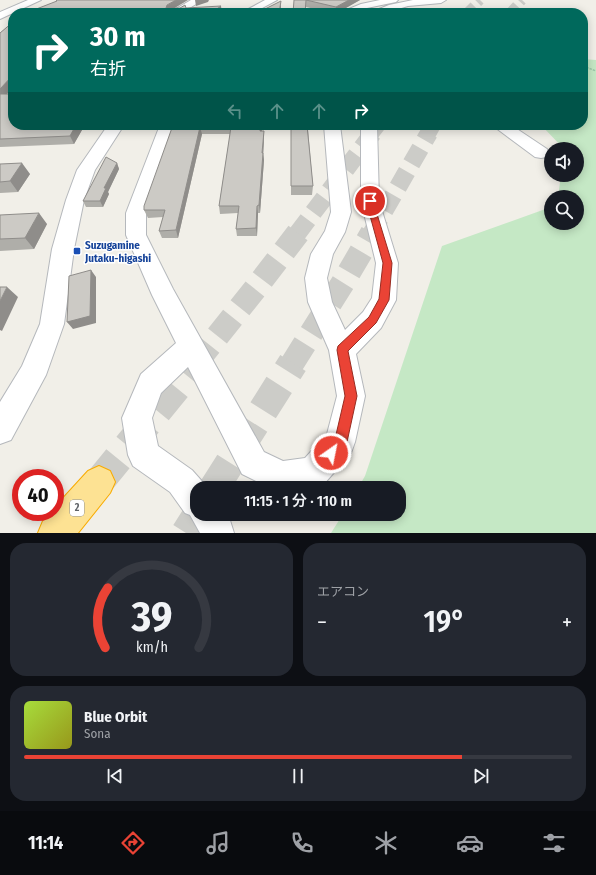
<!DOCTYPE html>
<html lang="ja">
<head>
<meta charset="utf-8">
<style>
  :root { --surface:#171b24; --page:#242831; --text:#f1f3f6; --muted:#9ea1a6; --line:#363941; --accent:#ea4335 }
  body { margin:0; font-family:"Fira Sans Condensed","Noto Sans JP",sans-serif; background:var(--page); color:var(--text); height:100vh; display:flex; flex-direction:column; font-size:15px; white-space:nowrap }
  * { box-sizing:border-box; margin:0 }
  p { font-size:13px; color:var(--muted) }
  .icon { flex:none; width:22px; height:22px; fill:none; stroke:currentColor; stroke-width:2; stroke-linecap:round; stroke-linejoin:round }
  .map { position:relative; height:533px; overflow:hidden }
  .details { display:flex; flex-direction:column; gap:10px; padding:10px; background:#0d0f14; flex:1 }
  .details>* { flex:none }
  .guide { position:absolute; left:8px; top:8px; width:580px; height:122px; border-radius:16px; box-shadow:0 2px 10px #0003; background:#00695c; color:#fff; overflow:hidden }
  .buttons { position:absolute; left:544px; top:142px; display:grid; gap:8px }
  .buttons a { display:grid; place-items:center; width:40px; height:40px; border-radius:50%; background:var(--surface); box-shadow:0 2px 10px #0003; font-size:20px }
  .speed { position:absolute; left:12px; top:469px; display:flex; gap:8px; font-size:20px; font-weight:700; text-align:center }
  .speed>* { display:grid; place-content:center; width:52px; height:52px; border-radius:50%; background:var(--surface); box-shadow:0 2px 10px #0003; line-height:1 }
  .speed .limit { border:6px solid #d22; background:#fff; color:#111 }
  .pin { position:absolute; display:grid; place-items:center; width:34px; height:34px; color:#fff; margin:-17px; border:2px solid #fff; border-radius:50%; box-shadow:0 1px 4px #0007 }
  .me { position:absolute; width:44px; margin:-22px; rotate:33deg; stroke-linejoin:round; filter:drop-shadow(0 0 3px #0008) }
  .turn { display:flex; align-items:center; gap:14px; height:84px; padding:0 16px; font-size:18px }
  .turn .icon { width:52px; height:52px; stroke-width:2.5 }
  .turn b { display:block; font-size:28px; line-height:34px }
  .lanes { display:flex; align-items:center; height:38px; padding:0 16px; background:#0003; justify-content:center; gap:20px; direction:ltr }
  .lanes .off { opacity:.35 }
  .big { font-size:30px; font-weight:600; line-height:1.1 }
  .details .card { flex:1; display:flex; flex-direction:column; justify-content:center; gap:6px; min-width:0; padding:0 14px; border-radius:16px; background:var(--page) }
  .details .dial { align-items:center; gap:0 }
  .dial svg { height:104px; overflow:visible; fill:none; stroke:var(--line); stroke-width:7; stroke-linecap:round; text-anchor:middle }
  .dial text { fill:var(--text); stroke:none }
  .song { display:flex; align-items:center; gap:12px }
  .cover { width:48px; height:48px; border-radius:6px; background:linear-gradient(135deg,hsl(80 70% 55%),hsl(60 70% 35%)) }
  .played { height:4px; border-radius:2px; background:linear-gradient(90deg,var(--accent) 80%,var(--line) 80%) }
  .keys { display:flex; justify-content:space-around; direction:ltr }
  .heat { display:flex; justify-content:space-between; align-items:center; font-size:22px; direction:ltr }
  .details .tiles { flex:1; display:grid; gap:10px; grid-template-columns:1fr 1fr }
  .card:last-child { grid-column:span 2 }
  .trip { position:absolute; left:190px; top:481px; width:216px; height:40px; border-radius:16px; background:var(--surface); box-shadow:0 2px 10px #0003; font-weight:600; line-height:40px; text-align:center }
  .tab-bar { display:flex; height:64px; justify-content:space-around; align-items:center; background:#090b0e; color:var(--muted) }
  .tab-bar .icon { width:28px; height:28px }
  .tab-bar .current { color:var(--accent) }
  .tab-bar b { font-size:18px; color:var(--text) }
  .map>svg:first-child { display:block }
  .green { fill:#c5e8c5 }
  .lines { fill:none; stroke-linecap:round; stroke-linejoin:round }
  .highway-tunnel-far4 { stroke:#ccccc8; stroke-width:10; stroke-dasharray:10 5; stroke-linecap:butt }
  .highway-tunnel-far3 { stroke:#ccccc8; stroke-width:14; stroke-dasharray:14 7; stroke-linecap:butt }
  .highway-tunnel-far2 { stroke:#ccccc8; stroke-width:18; stroke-dasharray:18 9; stroke-linecap:butt }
  .highway-tunnel-far1 { stroke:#ccccc8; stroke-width:24; stroke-dasharray:24 12; stroke-linecap:butt }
  .highway-tunnel { stroke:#ccccc8; stroke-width:30; stroke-dasharray:30 16; stroke-linecap:butt }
  .minor-casing { stroke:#b5b8bc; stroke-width:2 }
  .highway-casing { stroke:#f9ab00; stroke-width:2 }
  .path { stroke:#9cc7a9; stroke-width:1.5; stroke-dasharray:2.5 1; stroke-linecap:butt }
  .minor { fill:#fff; fill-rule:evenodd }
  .highway { fill:#fde293; fill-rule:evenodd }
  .wall { fill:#afaea9 }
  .shaded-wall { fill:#8f8d8a }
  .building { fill:#cccac5; stroke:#8f8d8a }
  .route { fill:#ea4335; stroke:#982c22 }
  .transit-dot { fill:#1a4fb4; stroke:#fff; stroke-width:1.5 }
  .labels { text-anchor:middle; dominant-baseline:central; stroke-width:3; stroke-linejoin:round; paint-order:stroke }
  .shield { fill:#fff; stroke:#8f9295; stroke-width:1 }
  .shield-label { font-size:10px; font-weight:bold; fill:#5f6368 }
  .transit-label { font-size:11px; font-weight:bold; fill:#164399; stroke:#fff; text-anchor:start }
</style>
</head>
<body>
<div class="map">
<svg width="596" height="533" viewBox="0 0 596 533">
  <rect width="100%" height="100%" fill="#f1efe8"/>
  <!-- green -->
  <path class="green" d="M583,59L596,60V533H331L343,514H399V488H358L365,476L442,246L551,207V223H577V197H558L561,175H577V149H564L541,125H583Z"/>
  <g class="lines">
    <!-- highway-tunnel-far4 -->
    <path class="highway-tunnel-far4" d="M467,13L480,0
      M510,13L522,0"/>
    <!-- highway-tunnel-far3 -->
    <path class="highway-tunnel-far3" d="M372,134L379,125
      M429,134L434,125"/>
    <!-- highway-tunnel-far2 -->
    <path class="highway-tunnel-far2" d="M297,234L373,133
      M371,234L429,133"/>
    <!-- highway-tunnel-far1 -->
    <path class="highway-tunnel-far1" d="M195,364L255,289L298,233
      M292,364L344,281L372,233"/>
    <!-- highway-tunnel -->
    <path class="highway-tunnel" d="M99,482L196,363
      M214,488L293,363
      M186,533L198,514"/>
    <!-- minor casing -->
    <g class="minor-casing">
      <path id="minor" d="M28,0H41L0,19V12Z
        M191,0H203L181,13H169Z
        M265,0H277L253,13H241Z
        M380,0H398L396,2L367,8L355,13H342L344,11L361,4Z
        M413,0H446L441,3L408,6L385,13H372L374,11L389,5Z
        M108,125H124L95,170L84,200L74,249L64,324L46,375L11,440L0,444V402L22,366L40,324L52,249L66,200L77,170Z
        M160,125H176L146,213V235L173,289L264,452L283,461L305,458L327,434L337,396L329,350L308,302L305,278L311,254L325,231L331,212L324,125H340L351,212L345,232L333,254L327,278L332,302L345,330L363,312L372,298L376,263L361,201V125H377L379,201L398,263L396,300L381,328L356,354L365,396L355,442L351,453L324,484L315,488H270L242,474L188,367L161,393L152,418L158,446L192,470L208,488H197V514H228L234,533H200L190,515L185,513L170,492L133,466L128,455L122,418L141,374L176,343L152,295L126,235V213Z
        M493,125H511L547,149L549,153L547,157L541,158L535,157L496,128Z"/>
    </g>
    <!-- highway casing -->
    <g class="highway-casing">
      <path id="highway" d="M99,466L110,471L115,482L110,493L78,533H38L43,521L50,512H55V507L88,471Z"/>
    </g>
    <!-- path -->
    <path class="path" d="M583,66L596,71"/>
    <!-- minor -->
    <use href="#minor" class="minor"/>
    <!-- highway -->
    <use href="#highway" class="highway"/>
  </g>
  <!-- wall -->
  <path class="wall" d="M294,0H360L337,13H332L306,7Z
    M13,22V87L7,94L82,130L74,144L0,147V33Z
    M173,125H262V131L264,138L263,153L264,160L260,213H258L257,236H237L236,229L238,213L220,214L219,206L230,134H202L178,238H162L159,231L163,217L148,218L144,210Z
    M291,125H308V130L313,186L312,195H291Z
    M117,163L119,169L108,192L109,194L103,207H86L83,201Z
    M0,164L30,174L18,192L0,193Z
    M0,215L47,224L34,249L0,251Z"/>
  <!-- shaded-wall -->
  <path class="shaded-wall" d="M176,0H188L168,12L166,8L167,5Z
    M195,0H209L208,2L196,6Z
    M349,0H363H360L337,13H336V7Z
    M281,1V7L280,13H279Z
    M221,6L222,13H211Z
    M13,75V87L0,102V89Z
    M76,125H80L82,130L74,144L70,136Z
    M261,125H262L261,138L260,131Z
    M200,127L202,134L178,238L176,230Z
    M264,131V138L263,160L262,153Z
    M263,153L264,160L260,213L259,205Z
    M22,163L30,174L18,192L10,181Z
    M117,163L119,169L108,192L109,194L103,207L100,201L104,188Z
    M257,206L258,213L257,236L256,228Z
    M39,213L47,224L34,249L25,238Z
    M91,270L96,277V323L73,329L67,322Z
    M7,287L18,297L2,331L0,330V301Z"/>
  <!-- building -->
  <path class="building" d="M56,0H176L167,5L166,8H180L185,5L186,8L221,6L211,13H26L57,1Z
    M294,0H349L336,7L306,0L305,13H293Z
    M281,1L279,13H259V12Z
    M13,22V75L0,89V33Z
    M0,94H13V125H76L70,136L0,139Z
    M173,125H261L260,131H264L262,153H263L259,205L257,206L256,228L236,229L239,206H219L231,127H200L176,230L159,231L165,210H144V206Z
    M291,125H307L313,186H291Z
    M106,157L117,163L104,188H106L100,201H83Z
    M22,163L10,181L0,182V164Z
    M39,213L25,238L0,239V215Z
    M91,270L90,316L67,322L69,276Z
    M0,287H7L0,301Z"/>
  <!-- route -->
  <path class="route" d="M370,199L373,201L392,263L389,300L376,323L348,351L357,396L347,442L336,457L331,459L327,457L325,453L335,439L345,396L337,350L338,346L369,317L379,299L383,263L366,201Z"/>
  <!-- markers -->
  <rect class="transit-dot" x="73" y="247" width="8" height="8" rx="2"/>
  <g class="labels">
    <!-- shield labels -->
    <rect class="shield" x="70" y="500" width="14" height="16" rx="3"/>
    <g class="shield-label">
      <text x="77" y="508">2</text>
    </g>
    <!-- transit labels -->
    <g class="transit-label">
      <text x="85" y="245">Suzugamine<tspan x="85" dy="13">Jutaku-higashi</tspan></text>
    </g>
  </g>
</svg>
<div class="buttons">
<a><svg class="icon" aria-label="sound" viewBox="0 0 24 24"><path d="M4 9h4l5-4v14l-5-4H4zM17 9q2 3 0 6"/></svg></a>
<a><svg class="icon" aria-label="search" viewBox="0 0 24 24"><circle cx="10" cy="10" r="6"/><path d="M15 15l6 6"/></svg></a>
</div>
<div class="speed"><div class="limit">40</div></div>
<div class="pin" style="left:370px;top:201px;background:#d93025"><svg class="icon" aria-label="arrive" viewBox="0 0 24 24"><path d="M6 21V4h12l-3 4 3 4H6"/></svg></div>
<svg class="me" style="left:331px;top:453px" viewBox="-20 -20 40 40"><circle r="17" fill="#ea4335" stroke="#fff" stroke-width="3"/><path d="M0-11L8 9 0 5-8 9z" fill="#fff"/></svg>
<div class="trip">11:15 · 1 分 · 110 m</div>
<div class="guide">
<div class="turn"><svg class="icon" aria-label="right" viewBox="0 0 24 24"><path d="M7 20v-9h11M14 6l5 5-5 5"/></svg><div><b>30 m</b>右折</div></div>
<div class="lanes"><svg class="icon off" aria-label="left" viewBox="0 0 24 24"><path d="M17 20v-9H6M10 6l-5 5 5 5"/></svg><svg class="icon off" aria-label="ahead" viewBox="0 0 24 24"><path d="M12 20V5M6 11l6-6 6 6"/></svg><svg class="icon off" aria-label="ahead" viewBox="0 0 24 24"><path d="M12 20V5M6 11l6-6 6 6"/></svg><svg class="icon" aria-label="right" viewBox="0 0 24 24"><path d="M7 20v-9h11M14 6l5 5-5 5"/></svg></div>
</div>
</div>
<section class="details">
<div class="tiles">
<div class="card dial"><svg viewBox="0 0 100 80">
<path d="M14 69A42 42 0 1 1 86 69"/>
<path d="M14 69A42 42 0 0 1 16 23" stroke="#ea4335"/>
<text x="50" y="56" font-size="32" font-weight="700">39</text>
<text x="50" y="72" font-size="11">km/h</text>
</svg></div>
<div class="card"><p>エアコン</p>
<div class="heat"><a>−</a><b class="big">19°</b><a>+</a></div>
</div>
<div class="card">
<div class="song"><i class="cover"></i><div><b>Blue Orbit</b><p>Sona</p></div></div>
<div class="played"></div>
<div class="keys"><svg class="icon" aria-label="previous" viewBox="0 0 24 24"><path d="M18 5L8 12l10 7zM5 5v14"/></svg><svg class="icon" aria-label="pause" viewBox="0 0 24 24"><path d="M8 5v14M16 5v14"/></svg><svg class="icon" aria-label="next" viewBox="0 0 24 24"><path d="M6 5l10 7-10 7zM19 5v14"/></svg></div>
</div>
</div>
</section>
<nav class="tab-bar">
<b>11:14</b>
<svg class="icon current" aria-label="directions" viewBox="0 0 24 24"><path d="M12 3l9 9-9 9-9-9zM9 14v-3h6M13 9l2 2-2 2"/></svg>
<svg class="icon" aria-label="music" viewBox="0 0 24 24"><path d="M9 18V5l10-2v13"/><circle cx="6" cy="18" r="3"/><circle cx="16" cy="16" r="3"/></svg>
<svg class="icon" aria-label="phone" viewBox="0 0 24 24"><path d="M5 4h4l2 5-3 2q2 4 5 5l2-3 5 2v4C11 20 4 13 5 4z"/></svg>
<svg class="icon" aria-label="climate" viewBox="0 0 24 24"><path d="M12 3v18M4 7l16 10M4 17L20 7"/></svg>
<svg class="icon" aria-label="car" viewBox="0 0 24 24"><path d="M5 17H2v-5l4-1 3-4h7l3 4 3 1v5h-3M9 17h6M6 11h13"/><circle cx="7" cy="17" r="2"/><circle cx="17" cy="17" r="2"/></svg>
<svg class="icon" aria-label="filters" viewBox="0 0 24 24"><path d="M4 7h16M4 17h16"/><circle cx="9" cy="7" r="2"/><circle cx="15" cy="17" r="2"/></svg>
</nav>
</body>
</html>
